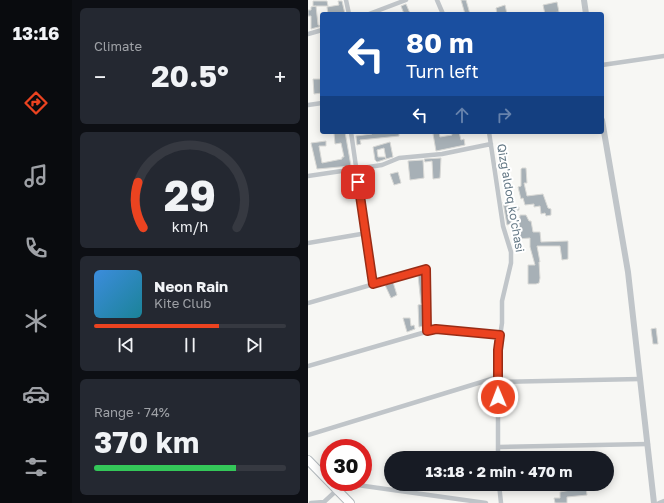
<!DOCTYPE html>
<html lang="en">
<head>
<meta charset="utf-8">
<style>
  :root { --surface:#171b24; --page:#242831; --text:#f1f3f6; --muted:#9ea1a6; --line:#363941; --accent:#eb4320 }
  body { margin:0; font-family:"Golos Text",sans-serif; background:var(--page); color:var(--text); height:100vh; display:flex; flex-direction:column; font-size:15px; white-space:nowrap }
  * { box-sizing:border-box; margin:0 }
  p { font-size:13px; color:var(--muted) }
  .icon { flex:none; width:22px; height:22px; fill:none; stroke:currentColor; stroke-width:2; stroke-linecap:round; stroke-linejoin:round }
  .map { position:relative; flex:1; overflow:hidden }
  .drawer { display:flex; flex-direction:column; gap:8px; padding:8px; background:#0d0f14; width:236px }
  .drawer>* { flex:none }
  .top-card { position:absolute; left:12px; top:12px; width:284px; height:122px; border-radius:4px; box-shadow:0 2px 10px #0003; background:#1a4fa0; color:#fff; overflow:hidden }
  .speed { position:absolute; left:12px; top:439px; display:flex; gap:8px; font-size:20px; font-weight:700; text-align:center }
  .speed>* { display:grid; place-content:center; width:52px; height:52px; border-radius:50%; background:var(--surface); box-shadow:0 2px 10px #0003; line-height:1 }
  .speed .limit { border:6px solid #d22; background:#fff; color:#111 }
  .pin { position:absolute; display:grid; place-items:center; width:34px; height:34px; color:#fff; margin:-17px; border-radius:8px; box-shadow:0 2px 6px #0006 }
  .me { position:absolute; width:44px; margin:-22px; rotate:359deg; stroke-linejoin:round; filter:drop-shadow(0 0 3px #0008) }
  .turn { display:flex; align-items:center; gap:14px; height:84px; padding:0 20px; font-size:18px }
  .turn .icon { width:52px; height:52px; stroke-width:2.5 }
  .turn b { display:block; font-size:28px; line-height:34px }
  .lanes { display:flex; align-items:center; height:38px; padding:0 20px; background:#0003; justify-content:center; gap:20px; direction:ltr }
  .lanes .off { opacity:.35 }
  .big { font-size:30px; font-weight:700; line-height:1.1 }
  .drawer .widget { flex:1; display:flex; flex-direction:column; justify-content:center; gap:6px; min-width:0; padding:0 14px; border-radius:6px; background:var(--page) }
  .drawer .dial { align-items:center; gap:0 }
  .dial svg { height:104px; overflow:visible; fill:none; stroke:var(--line); stroke-width:7; stroke-linecap:round; text-anchor:middle }
  .dial text { fill:var(--text); stroke:none }
  .song { display:flex; align-items:center; gap:12px }
  .cover { width:48px; height:48px; border-radius:6px; background:linear-gradient(135deg,hsl(210 70% 55%),hsl(190 70% 35%)) }
  .played { height:4px; border-radius:2px; background:linear-gradient(90deg,var(--accent) 65%,var(--line) 65%) }
  .keys { display:flex; justify-content:space-around; direction:ltr }
  .heat { display:flex; justify-content:space-between; align-items:center; font-size:22px; direction:ltr }
  .charge { height:6px; border-radius:3px; background:linear-gradient(90deg,#34c759 74%,var(--line) 0) }
  .trip { position:absolute; left:76px; top:451px; width:230px; height:40px; border-radius:20px; background:var(--surface); box-shadow:0 2px 10px #0003; font-weight:700; line-height:40px; text-align:center }
  main { display:flex; flex:1; min-height:0 }
  .menu { display:flex; flex-direction:column; width:72px; justify-content:space-around; align-items:center; background:#090b0e; color:var(--muted) }
  .menu .icon { width:28px; height:28px }
  .menu .selected { color:var(--accent) }
  .menu b { font-size:18px; color:var(--text) }
  .map>svg:first-child { display:block }
  .building { fill:#a7b0b6; stroke:#d9d9d6 }
  .lines { fill:none; stroke-linecap:round; stroke-linejoin:round }
  .primary-casing { stroke:#b3b9bd; stroke-width:10 }
  .minor { stroke:#c0c5c9; stroke-width:4.5 }
  .tertiary { stroke:#c0c5c9; stroke-width:6 }
  .primary { stroke:#fff; stroke-width:8 }
  .route-casing { stroke:#992c15; stroke-width:10 }
  .route { stroke:#eb4320; stroke-width:7 }
  .labels { text-anchor:middle; dominant-baseline:central; stroke-width:4; stroke-linejoin:round; paint-order:stroke }
  .street-label { font-size:12px; fill:#657986; stroke:#fff }
</style>
</head>
<body>
<main>
<nav class="menu">
<b>13:16</b>
<svg class="icon selected" aria-label="directions" viewBox="0 0 24 24"><path d="M12 3l9 9-9 9-9-9zM9 14v-3h6M13 9l2 2-2 2"/></svg>
<svg class="icon" aria-label="music" viewBox="0 0 24 24"><path d="M9 18V5l10-2v13"/><circle cx="6" cy="18" r="3"/><circle cx="16" cy="16" r="3"/></svg>
<svg class="icon" aria-label="phone" viewBox="0 0 24 24"><path d="M5 4h4l2 5-3 2q2 4 5 5l2-3 5 2v4C11 20 4 13 5 4z"/></svg>
<svg class="icon" aria-label="climate" viewBox="0 0 24 24"><path d="M12 3v18M4 7l16 10M4 17L20 7"/></svg>
<svg class="icon" aria-label="car" viewBox="0 0 24 24"><path d="M5 17H2v-5l4-1 3-4h7l3 4 3 1v5h-3M9 17h6M6 11h13"/><circle cx="7" cy="17" r="2"/><circle cx="17" cy="17" r="2"/></svg>
<svg class="icon" aria-label="filters" viewBox="0 0 24 24"><path d="M4 7h16M4 17h16"/><circle cx="9" cy="7" r="2"/><circle cx="15" cy="17" r="2"/></svg>
</nav>
<section class="drawer">
<div class="widget"><p>Climate</p>
<div class="heat"><a>−</a><b class="big">20.5°</b><a>+</a></div>
</div>
<div class="widget dial"><svg viewBox="0 0 100 80">
<path d="M14 69A42 42 0 1 1 86 69"/>
<path d="M14 69A42 42 0 0 1 10 34" stroke="#eb4320"/>
<text x="50" y="56" font-size="32" font-weight="700">29</text>
<text x="50" y="72" font-size="11">km/h</text>
</svg></div>
<div class="widget">
<div class="song"><i class="cover"></i><div><b>Neon Rain</b><p>Kite Club</p></div></div>
<div class="played"></div>
<div class="keys"><svg class="icon" aria-label="previous" viewBox="0 0 24 24"><path d="M18 5L8 12l10 7zM5 5v14"/></svg><svg class="icon" aria-label="pause" viewBox="0 0 24 24"><path d="M8 5v14M16 5v14"/></svg><svg class="icon" aria-label="next" viewBox="0 0 24 24"><path d="M6 5l10 7-10 7zM19 5v14"/></svg></div>
</div>
<div class="widget"><p>Range · 74%</p><b class="big">370 km</b><div class="charge"></div></div>
</section>
<div class="map">
<svg width="356" height="503" viewBox="0 0 356 503">
  <rect width="100%" height="100%" fill="#f7f7f4"/>
  <!-- building -->
  <path class="building" d="M153,0H158L162,14H157Z
    M5,1H19L20,6H5Z
    M30,1H34L37,14H20L19,7L31,5Z
    M249,2L251,12L237,14L235,5Z
    M98,4L101,11L103,14H96L93,6Z
    M197,5L199,14H189L188,8Z
    M8,6L10,25L14,26L3,29V16H0V10H3V7Z
    M5,79H14V93L6,94Z
    M28,132H37L43,166L9,169L3,143L18,141V146H11L14,163L34,159V157H36L33,143L27,144L26,133Z
    M64,132H91V136L52,140L53,144L49,145L48,136L64,134Z
    M131,132L132,137L144,135L143,132H151L153,140L156,139L157,145L128,151L125,134Z
    M82,142L85,157L78,159L76,148L69,150L70,157H77L78,159L69,162L67,160L65,147Z
    M133,158L132,178L125,179L124,161L117,162L116,159Z
    M115,160L116,178L102,180L100,161Z
    M214,168H218L219,183H216L219,196L235,194L240,208L243,209V215L238,216L237,213L233,214L232,206L226,207V204L217,205L215,198L213,199L210,187L213,186V169Z
    M90,172L93,183L86,185L82,174Z
    M195,202H200L201,208L211,207V210L203,211L205,223L199,225Z
    M212,215H218L221,221H223L225,232H232L233,242L260,241V259L254,260L252,246H229L232,262H231L232,278L231,283L228,284H220V265H227L222,247V238L209,239Z
    M110,275H114L115,304H113Z
    M85,282L89,295L83,298L77,285Z
    M115,304V326L111,327L110,305Z
    M95,318H102L103,326L106,325L107,329L99,332Z
    M348,328L350,344H345L343,329Z
    M278,487L279,495L259,497V503H247L246,498H252V492Z"/>
  <g class="lines">
    <!-- primary casing -->
    <g class="primary-casing">
      <path id="primary" d="M0,460L42,503"/>
    </g>
    <!-- minor -->
    <path class="minor" d="M38,0L41,14
      M129,0L135,14
      M61,14L98,0
      M0,34L14,30
      M294,65L356,56
      M0,105L14,103
      M43,132L65,284
      M181,132L195,226L203,252V263L194,301V323L190,350V458
      M0,176L74,165L91,158L134,154L183,144
      M0,243L59,233
      M0,303L118,269L119,331
      M0,366L128,329L192,335
      M190,382L332,379
      M0,435L190,377
      M191,447L340,444
      M191,484L193,503
      M3,503L16,502L29,490L42,484L178,503
      M351,503L356,501"/>
    <!-- tertiary -->
    <path class="tertiary" d="M276,0L278,14
      M294,120L320,272L346,503"/>
    <!-- primary -->
    <use href="#primary" class="primary"/>
  </g>
  <g class="lines">
    <!-- route casing -->
    <g class="route-casing">
      <path id="route" d="M50,182L65,284L118,269L119,331L128,329L192,335L190,350V397"/>
    </g>
    <!-- route -->
    <use href="#route" class="route"/>
  </g>
  <g class="labels">
    <!-- street labels -->
    <g class="street-label">
      <text transform="translate(203 198) rotate(80)">Qizg'aldoq ko'chasi</text>
    </g>
  </g>
</svg>
<div class="speed"><div class="limit">30</div></div>
<div class="pin" style="left:50px;top:182px;background:#d93025"><svg class="icon" aria-label="arrive" viewBox="0 0 24 24"><path d="M6 21V4h12l-3 4 3 4H6"/></svg></div>
<svg class="me" style="left:190px;top:397px" viewBox="-20 -20 40 40"><circle r="17" fill="#eb4320" stroke="#fff" stroke-width="3"/><path d="M0-11L8 9 0 5-8 9z" fill="#fff"/></svg>
<div class="trip">13:18 · 2 min · 470 m</div>
<div class="top-card">
<div class="turn"><svg class="icon" aria-label="left" viewBox="0 0 24 24"><path d="M17 20v-9H6M10 6l-5 5 5 5"/></svg><div><b>80 m</b>Turn left</div></div>
<div class="lanes"><svg class="icon" aria-label="left" viewBox="0 0 24 24"><path d="M17 20v-9H6M10 6l-5 5 5 5"/></svg><svg class="icon off" aria-label="ahead" viewBox="0 0 24 24"><path d="M12 20V5M6 11l6-6 6 6"/></svg><svg class="icon off" aria-label="right" viewBox="0 0 24 24"><path d="M7 20v-9h11M14 6l5 5-5 5"/></svg></div>
</div>
</div>
</main>
</body>
</html>
